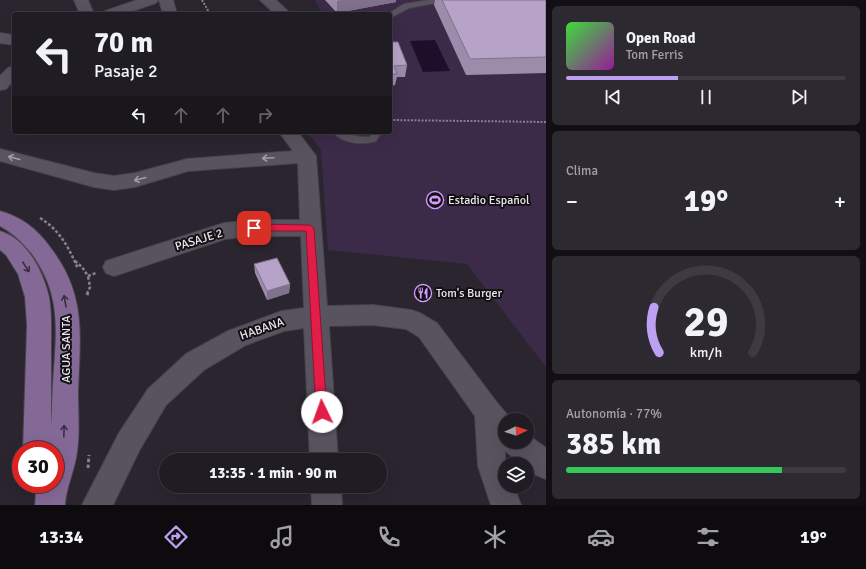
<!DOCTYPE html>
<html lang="es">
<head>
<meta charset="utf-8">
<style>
  :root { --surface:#201c24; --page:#2d2931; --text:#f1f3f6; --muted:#a2a1a6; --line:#3d3a41; --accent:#bca0f2 }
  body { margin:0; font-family:Signika,sans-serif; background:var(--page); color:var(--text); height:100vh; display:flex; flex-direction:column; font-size:15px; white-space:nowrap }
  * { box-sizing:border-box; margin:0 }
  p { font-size:13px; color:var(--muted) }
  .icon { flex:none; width:22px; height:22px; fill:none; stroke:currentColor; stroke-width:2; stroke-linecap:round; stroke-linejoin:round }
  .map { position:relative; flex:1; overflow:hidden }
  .details { display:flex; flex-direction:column; gap:6px; padding:6px; background:#120f14; width:320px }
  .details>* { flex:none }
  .hud { position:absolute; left:12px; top:12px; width:380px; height:122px; border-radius:4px; box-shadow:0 4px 16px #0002,0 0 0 1px var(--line); background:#201c24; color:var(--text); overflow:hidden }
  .needle { width:26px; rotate:86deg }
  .fabs { position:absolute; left:498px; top:413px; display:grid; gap:8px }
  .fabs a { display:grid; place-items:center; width:36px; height:36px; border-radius:50%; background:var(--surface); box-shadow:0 4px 16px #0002,0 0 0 1px var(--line); font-size:20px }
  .speed { position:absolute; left:12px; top:441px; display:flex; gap:8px; font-size:20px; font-weight:700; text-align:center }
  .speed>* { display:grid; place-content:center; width:52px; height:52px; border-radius:50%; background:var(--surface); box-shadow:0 4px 16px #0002,0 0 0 1px var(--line); line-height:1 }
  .speed .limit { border:6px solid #d22; background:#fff; color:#111 }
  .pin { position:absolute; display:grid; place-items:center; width:34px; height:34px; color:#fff; margin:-17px; border-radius:8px; box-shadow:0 2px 6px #0006 }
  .me { position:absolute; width:44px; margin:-22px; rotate:357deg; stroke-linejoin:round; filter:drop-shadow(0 0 3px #0008) }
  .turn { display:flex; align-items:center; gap:14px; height:84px; padding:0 16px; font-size:18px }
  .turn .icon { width:52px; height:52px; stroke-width:2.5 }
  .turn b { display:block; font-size:28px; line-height:34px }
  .lanes { display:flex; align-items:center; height:38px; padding:0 16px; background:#0003; justify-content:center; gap:20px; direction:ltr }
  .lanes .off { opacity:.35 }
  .big { font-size:30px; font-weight:700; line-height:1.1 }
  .details .tile { flex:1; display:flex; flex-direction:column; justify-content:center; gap:6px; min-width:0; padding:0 14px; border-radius:6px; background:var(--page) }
  .details .dial { align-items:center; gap:0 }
  .dial svg { height:104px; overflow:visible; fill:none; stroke:var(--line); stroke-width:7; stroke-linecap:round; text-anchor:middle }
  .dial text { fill:var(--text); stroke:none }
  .song { display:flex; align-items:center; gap:12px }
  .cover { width:48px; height:48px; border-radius:6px; background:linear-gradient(135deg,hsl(120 70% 55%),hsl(300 70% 35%)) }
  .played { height:4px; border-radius:2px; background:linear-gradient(90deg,var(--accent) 40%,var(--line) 40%) }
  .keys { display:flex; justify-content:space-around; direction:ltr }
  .heat { display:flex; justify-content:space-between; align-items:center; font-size:22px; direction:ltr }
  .charge { height:6px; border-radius:3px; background:linear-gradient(90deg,#34c759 77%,var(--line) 0) }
  .trip { position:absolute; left:159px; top:453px; width:228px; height:40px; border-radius:20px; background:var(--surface); box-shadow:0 4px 16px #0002,0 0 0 1px var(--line); font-weight:700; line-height:40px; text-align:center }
  .tab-bar { display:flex; height:64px; justify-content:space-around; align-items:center; background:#0d0b0e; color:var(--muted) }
  .tab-bar .icon { width:28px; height:28px }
  .tab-bar .on { color:var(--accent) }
  .tab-bar b { font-size:18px; color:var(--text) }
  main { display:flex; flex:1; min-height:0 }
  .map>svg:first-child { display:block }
  .green { fill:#3c2b48 }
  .water { fill:#1f0e2a }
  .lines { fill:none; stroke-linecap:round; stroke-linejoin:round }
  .service-casing { stroke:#47424b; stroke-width:2 }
  .minor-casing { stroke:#47424b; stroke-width:2 }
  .primary-casing { stroke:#47424b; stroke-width:2 }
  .path-far2 { stroke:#86818a; stroke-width:2; stroke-dasharray:2 1.5; stroke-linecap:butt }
  .path-far1 { stroke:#86818a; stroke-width:2.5; stroke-dasharray:3 2; stroke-linecap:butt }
  .path { stroke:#86818a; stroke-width:3; stroke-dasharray:3.5 2.5; stroke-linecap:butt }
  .service { fill:#59535f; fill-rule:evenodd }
  .minor { fill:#59535f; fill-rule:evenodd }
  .primary { fill:#846997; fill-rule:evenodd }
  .wall { fill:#9d8bac }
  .shaded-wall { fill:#80718c }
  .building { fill:#b7a2c8; stroke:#80718c }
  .oneway { stroke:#a29ca6 }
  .oneway2 { stroke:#3a2f42 }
  .route { fill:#e11d48; stroke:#92132f }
  .labels { text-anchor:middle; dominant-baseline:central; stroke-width:4; stroke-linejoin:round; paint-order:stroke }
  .poi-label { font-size:12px; fill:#eae6ed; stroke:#121014; text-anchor:start }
  .street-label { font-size:12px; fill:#eae6ed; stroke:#121014 }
</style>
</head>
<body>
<main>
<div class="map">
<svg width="546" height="505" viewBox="0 0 546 505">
  <rect width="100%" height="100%" fill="#2b2530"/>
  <!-- green -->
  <path class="green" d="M315,0H546V367L467,264L328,250L321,150L307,132H390V14H322Z"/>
  <!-- water -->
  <path class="water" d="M435,40L450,71L423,72L410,41Z"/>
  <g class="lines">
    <!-- service casing -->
    <g class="service-casing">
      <path id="service" d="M429,0H445L441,2L409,8L390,18V14H388L404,4Z
        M333,132C346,132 356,138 370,137L372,132H382L376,141C362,145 343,144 333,132Z"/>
    </g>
    <!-- minor casing -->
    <g class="minor-casing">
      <path id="minor" d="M74,0H88L94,14H80Z
        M137,0H158L156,3L124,14H103L105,11Z
        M159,0H173L177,14H163Z
        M260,0H276L291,14H275Z
        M0,33L14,35V45L0,43Z
        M14,66V80L6,89L0,90V76L8,68Z
        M279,132H298L316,156L327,306L373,305L411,310L420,313L437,323L498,404L512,420H505V442H527V434L546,448V479L536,475L527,468V464H522L505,451V486H514L521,505H491L478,466L475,416L419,337L406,329L373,325L329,326L338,460H310L304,328L284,331L246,345L204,370L166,405L139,451L113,505H82L119,433L148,389L186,354L228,331L282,311L304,308L301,236H254L225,239L114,276L106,273L103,267L106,261L224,223L254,220H300L298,163L188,171L135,187L114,190L94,187L0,161V149L94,173L114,176L135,173L187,159L293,151Z
        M311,486H341L342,505H312Z"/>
    </g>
    <!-- primary casing -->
    <g class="primary-casing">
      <path id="primary" d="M0,211C22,217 37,229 50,247C87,295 80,335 78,392C78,412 80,432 77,452C75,470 66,487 65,505H35L36,492L39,484H55V450H23L27,325L25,297L18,274L6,255L0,250V231C27,239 43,271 49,297C52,314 51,332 51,349C51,375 51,400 51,426C52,411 52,397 53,383C56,334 63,297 32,254C23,243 13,233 0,226Z"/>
    </g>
    <!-- path-far2 -->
    <path class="path-far2" d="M202,0L210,14
      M390,120L546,122"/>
    <!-- path-far1 -->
    <path class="path-far1" d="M40,218C60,230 69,248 78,269
      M75,261L82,267L88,276L96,273
      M87,294L90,287L88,276"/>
    <!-- path -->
    <path class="path" d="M87,295L88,293
      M88,468L89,455"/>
    <!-- service -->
    <use href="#service" class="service"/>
    <!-- minor -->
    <use href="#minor" class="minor"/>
    <!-- primary -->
    <use href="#primary" class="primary"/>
  </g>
  <!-- wall -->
  <path class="wall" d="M325,0H396V2L337,13Z
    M435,0H546V73L466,75L434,5Z
    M390,42L407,65L405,77H397L395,85L390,86Z
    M254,264L290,284L289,293L267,300L255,273Z"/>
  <!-- shaded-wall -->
  <path class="shaded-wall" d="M342,0H396V2L337,13V1Z
    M290,284L289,293L267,300V291Z"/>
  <!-- building -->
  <path class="building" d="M442,0H546V57L470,59Z
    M390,42H398L407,65L394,66L397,74H390Z
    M277,258L290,284L267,291L254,264Z"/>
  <!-- one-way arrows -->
  <defs><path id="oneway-shaft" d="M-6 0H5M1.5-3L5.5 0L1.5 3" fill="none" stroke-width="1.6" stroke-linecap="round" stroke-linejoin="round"/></defs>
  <g class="oneway">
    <use href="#oneway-shaft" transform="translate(14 158) rotate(-165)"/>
    <use href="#oneway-shaft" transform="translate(268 158) rotate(177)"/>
    <use href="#oneway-shaft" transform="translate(140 179) rotate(165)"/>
  </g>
  <g class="oneway2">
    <use href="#oneway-shaft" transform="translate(26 267) rotate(57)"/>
    <use href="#oneway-shaft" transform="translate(65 301) rotate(-100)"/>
    <use href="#oneway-shaft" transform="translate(64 431) rotate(-88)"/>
  </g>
  <!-- route -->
  <path class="route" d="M254,224L310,225L314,228L327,412L326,416L322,417L318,416L316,412L306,231H254L249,228Z"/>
  <!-- icons -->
  <defs>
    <g id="stadium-ring" transform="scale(0.9)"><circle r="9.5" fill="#121014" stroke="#d39cfc" stroke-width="1.5"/><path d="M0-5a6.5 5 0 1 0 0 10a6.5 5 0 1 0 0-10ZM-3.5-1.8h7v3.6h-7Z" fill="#d39cfc"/></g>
    <g id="restaurant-ring" transform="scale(0.9)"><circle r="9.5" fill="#121014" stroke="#d39cfc" stroke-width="1.5"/><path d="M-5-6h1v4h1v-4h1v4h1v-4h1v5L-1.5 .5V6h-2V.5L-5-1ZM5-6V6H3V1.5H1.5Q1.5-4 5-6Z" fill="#d39cfc"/></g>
  </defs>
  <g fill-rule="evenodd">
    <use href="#stadium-ring" x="435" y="200"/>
    <use href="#restaurant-ring" x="423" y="293"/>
  </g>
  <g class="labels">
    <!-- poi labels -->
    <g class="poi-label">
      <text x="448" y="200">Estadio Español</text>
      <text x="436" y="293">Tom's Burger</text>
    </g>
    <!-- street labels -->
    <g class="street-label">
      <text transform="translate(199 240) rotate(-17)">PASAJE 2</text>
      <text transform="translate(262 329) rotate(-19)">HABANA</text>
      <text transform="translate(66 349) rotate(-90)">AGUA SANTA</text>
    </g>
  </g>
</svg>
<div class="fabs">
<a><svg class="needle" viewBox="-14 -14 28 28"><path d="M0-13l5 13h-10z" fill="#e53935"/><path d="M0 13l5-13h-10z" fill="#a2a1a6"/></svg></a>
<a><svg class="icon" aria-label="layers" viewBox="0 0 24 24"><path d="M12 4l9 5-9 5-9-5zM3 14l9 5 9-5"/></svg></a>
</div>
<div class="speed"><div class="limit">30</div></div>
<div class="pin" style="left:254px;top:228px;background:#d93025"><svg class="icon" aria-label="arrive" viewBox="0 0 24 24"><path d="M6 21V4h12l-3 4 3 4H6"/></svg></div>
<svg class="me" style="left:322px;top:412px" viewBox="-20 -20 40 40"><circle r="19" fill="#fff"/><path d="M0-13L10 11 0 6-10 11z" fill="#e11d48"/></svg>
<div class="trip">13:35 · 1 min · 90 m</div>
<div class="hud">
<div class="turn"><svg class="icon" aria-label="left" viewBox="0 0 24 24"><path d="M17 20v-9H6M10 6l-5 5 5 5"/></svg><div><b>70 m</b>Pasaje 2</div></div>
<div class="lanes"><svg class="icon" aria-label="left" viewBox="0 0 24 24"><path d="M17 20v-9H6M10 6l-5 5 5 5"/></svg><svg class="icon off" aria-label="ahead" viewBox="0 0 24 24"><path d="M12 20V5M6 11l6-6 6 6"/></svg><svg class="icon off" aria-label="ahead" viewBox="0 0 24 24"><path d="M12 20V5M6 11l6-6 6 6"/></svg><svg class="icon off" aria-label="right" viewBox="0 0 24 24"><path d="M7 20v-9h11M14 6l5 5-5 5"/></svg></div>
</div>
</div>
<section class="details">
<div class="tile">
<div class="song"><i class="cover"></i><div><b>Open Road</b><p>Tom Ferris</p></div></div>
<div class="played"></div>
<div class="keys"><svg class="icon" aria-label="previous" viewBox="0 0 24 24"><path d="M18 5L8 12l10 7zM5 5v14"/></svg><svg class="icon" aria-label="pause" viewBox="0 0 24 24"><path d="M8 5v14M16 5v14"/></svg><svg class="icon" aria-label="next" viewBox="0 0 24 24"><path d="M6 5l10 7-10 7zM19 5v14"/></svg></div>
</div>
<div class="tile"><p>Clima</p>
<div class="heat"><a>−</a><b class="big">19°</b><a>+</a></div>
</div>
<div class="tile dial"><svg viewBox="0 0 100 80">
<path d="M14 69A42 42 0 1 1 86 69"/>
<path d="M14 69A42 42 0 0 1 10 34" stroke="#bca0f2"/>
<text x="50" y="56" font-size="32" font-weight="700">29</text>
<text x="50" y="72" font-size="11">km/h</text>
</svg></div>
<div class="tile"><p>Autonomía · 77%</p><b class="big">385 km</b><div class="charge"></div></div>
</section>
</main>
<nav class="tab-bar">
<b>13:34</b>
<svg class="icon on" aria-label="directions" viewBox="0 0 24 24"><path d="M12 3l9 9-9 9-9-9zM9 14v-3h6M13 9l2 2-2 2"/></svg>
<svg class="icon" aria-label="music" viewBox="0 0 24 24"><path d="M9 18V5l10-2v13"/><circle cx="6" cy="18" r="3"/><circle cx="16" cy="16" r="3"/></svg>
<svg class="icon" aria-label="phone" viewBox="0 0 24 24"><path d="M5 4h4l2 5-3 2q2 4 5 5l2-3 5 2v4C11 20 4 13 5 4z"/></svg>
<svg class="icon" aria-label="climate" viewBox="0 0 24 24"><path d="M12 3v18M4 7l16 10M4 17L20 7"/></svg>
<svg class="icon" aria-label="car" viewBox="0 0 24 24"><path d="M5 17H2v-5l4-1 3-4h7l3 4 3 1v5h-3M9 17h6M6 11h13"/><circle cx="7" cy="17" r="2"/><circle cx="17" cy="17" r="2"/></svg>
<svg class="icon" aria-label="filters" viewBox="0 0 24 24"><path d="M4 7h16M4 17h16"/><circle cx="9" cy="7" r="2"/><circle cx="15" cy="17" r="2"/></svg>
<b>19°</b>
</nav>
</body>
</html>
